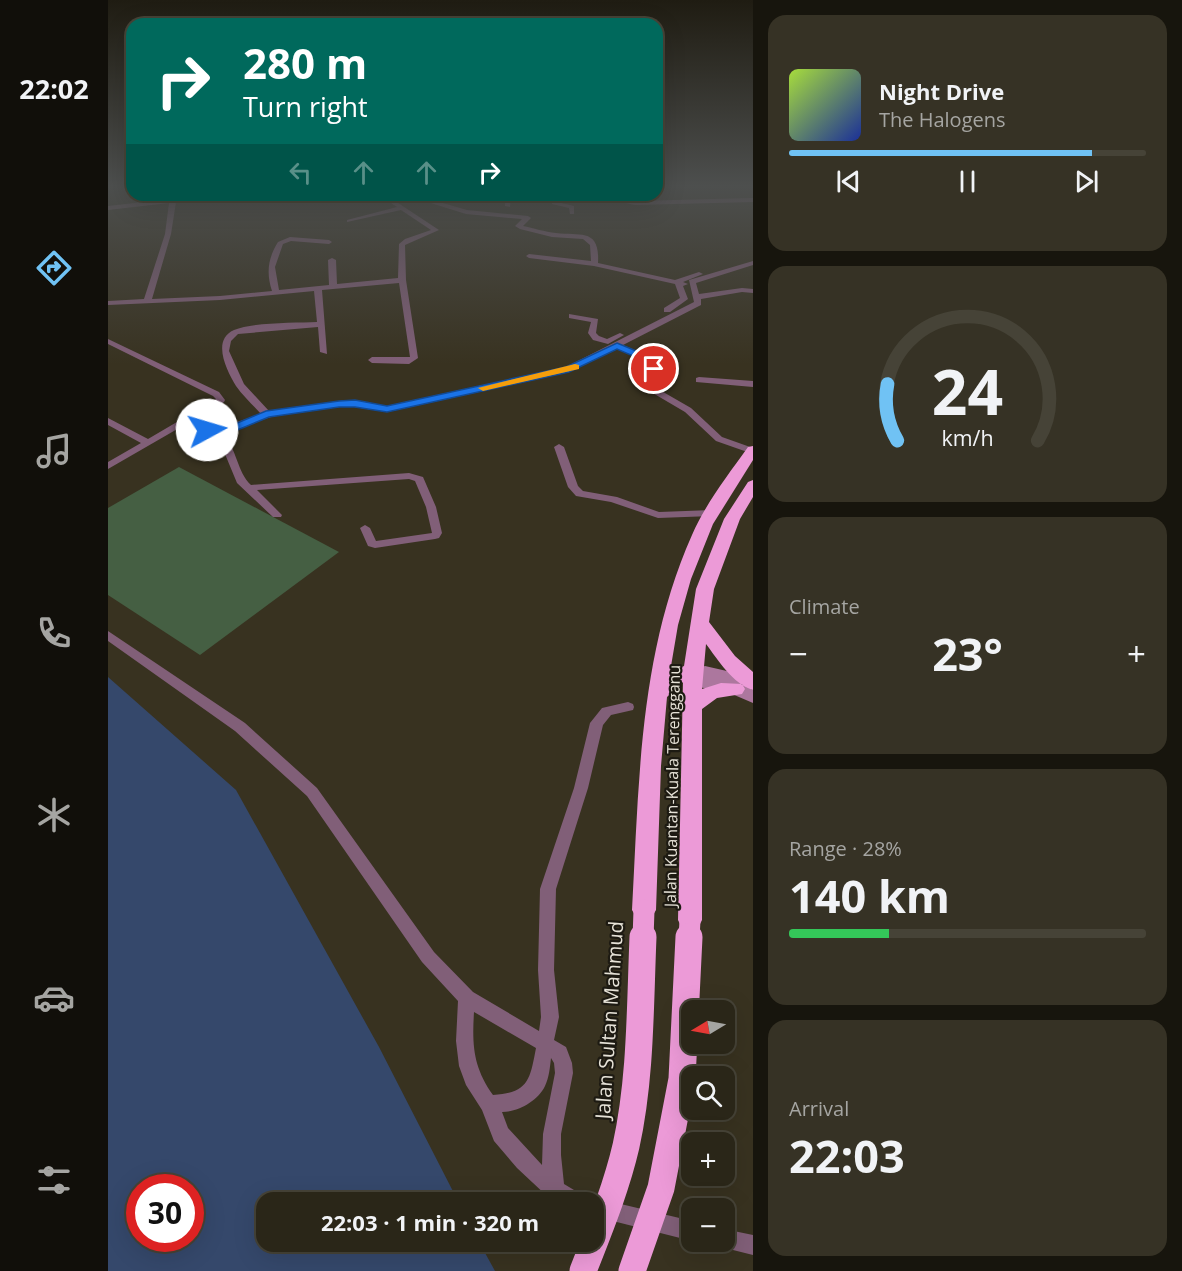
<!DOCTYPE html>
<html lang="en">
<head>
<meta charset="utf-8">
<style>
  :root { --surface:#2a2618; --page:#363225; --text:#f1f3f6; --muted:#a5a5a2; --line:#464337; --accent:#70c2f4 }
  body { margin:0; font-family:"Open Sans",sans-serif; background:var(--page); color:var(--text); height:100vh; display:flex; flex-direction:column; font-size:22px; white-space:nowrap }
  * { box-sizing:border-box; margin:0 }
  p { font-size:20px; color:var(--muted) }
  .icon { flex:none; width:33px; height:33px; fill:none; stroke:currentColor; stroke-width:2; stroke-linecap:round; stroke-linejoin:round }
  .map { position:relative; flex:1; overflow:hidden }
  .drawer { display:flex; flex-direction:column; gap:15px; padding:15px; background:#17150d; width:429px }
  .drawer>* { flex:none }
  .guide { position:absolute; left:18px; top:18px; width:537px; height:183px; border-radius:18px; box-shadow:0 6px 24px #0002,0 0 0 2px var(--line); background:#00695c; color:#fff; overflow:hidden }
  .needle { width:39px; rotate:260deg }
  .buttons { position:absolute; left:573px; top:1000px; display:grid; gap:12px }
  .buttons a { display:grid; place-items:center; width:54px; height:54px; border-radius:12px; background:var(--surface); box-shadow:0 6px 24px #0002,0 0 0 2px var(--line); font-size:30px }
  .speed { position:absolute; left:18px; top:1174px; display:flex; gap:12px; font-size:30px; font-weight:700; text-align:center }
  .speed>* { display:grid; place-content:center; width:78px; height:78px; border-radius:50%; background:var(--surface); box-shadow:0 6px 24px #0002,0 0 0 2px var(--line); line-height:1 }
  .speed .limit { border:9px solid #d22; background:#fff; color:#111 }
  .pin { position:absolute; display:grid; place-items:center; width:51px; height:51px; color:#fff; margin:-26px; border:3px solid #fff; border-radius:50%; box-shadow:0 2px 6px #0007 }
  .me { position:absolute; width:66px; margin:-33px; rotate:84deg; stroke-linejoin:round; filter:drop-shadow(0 0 4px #0008) }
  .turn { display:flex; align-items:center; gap:21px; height:126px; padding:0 18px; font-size:27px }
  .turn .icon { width:78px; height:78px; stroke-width:2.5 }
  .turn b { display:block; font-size:42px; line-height:51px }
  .lanes { display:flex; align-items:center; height:57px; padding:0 18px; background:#0003; justify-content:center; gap:30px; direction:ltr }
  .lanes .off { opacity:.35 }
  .big { font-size:45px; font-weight:700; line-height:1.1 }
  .drawer .tile { flex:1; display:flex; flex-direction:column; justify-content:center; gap:9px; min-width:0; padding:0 21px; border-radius:18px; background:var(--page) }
  .drawer .dial { align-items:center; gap:0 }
  .dial svg { height:156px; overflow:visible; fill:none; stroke:var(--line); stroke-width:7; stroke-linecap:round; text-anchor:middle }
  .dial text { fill:var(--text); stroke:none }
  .song { display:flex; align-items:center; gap:18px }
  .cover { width:72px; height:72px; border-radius:9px; background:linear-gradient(135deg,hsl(80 70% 55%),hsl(230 70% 35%)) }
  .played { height:6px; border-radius:3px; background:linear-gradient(90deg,var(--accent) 85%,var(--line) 85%) }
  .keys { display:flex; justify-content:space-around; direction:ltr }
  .heat { display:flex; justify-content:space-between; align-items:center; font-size:33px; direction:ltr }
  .charge { height:9px; border-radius:4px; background:linear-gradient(90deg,#34c759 28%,var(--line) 0) }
  .trip { position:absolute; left:148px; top:1192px; width:348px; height:60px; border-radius:18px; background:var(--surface); box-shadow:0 6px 24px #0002,0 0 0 2px var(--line); font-weight:700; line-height:60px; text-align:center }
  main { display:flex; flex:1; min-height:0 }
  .dock { display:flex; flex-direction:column; width:108px; justify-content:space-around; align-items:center; background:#110f0a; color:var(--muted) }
  .dock .icon { width:42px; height:42px }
  .dock .on { color:var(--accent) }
  .dock b { font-size:27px; color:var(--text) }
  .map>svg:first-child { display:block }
  .green { fill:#455f43 }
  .water { fill:#35486b; fill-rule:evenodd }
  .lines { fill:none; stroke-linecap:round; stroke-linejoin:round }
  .street { fill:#815f78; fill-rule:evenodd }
  .secondary { fill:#ac779e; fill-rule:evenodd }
  .highway { fill:#ec9ad7; fill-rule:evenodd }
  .highway-bridge-far1 { stroke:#ec9ad7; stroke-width:21 }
  .highway-bridge { stroke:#ec9ad7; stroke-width:27 }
  .route { fill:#1a73e8; stroke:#114b97; stroke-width:1.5 }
  .slow { fill:#f59e0b }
  .labels { text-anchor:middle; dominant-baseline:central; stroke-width:4.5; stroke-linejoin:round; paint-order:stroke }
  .street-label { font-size:16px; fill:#e6e2d7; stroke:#1d1a12 }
  .near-street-label { font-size:20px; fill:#e6e2d7; stroke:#1d1a12 }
</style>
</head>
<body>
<main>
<nav class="dock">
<b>22:02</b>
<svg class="icon on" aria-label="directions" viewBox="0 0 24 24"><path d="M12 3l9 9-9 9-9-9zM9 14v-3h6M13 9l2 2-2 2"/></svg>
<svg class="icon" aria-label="music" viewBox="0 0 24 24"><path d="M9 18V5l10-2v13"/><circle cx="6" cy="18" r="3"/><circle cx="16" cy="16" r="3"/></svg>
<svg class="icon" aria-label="phone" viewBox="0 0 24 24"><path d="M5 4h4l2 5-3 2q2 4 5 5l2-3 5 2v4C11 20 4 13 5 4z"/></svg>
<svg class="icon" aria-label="climate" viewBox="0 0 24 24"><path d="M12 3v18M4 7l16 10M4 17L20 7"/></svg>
<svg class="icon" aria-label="car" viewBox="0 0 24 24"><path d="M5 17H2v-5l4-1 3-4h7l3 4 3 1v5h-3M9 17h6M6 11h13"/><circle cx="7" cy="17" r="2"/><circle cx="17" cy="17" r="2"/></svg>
<svg class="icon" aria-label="filters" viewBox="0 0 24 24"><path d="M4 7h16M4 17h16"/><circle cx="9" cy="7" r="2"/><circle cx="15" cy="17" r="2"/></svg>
</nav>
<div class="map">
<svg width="645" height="1271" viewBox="0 0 645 1271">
  <rect width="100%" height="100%" fill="#383220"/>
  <!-- green -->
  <path class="green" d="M71,467L231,552L92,655L0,595V508Z"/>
  <!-- water -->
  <path class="water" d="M0,677L128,790L271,1047L351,1203H159V1242H371L387,1271H0ZM32,1188H82V1239H32Z"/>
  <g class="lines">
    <!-- street -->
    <path class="street" d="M97,195H116L68,202L63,234L44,299L112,296L164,291C158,273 160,258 170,242L182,237L221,240L224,242L221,244L183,241L175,244L167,267L171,290L221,285L220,260L224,258L228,260L229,284L290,278L291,244L297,239L323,230L293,210L239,222V220L289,207L271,195H278L331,230L297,245L298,280L310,358L301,364L264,363L260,360L264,357H302L291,283L214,290L219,354L212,352L210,327L130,334L123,341L121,351L136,384L161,411L239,400L279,406L458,367L586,302L581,280L645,261V265L588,283L591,294L634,288L645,289V293L634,292L593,299V305L515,345L543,357L547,362L550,389L583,408L614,437L645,448V454L608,441L577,412L543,392L540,364L537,361L509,348L461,372L279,412L239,406L166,416L135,426L116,436C129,449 129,472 143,485L301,473L315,477L328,507L334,533L331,538L327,539L267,548L260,546L252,528L257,525L262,528L268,541L324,533L318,507L307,481L301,479L149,490L174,515L173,517H165L129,483L112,442L107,437L78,424L0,469V462L33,443L0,425V418L40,439L108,399L105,396L0,344V339L111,392L117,400L116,402L84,420L110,431L129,422L153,414C145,405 135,396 128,386C119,371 103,340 126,330C145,322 188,323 209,322L206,291L112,300L0,305V301L36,299L57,234L61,203L0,210V206Z
      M297,195H307L359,210L420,216L423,218L415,226C425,228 437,232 448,233C473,236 492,228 490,263L567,280L591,272L595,274L575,282L580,284L575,286L580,299L562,312H556V308L572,298L567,284L486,266L421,258L418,256L421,254L483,261L482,245L475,239L444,237L412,229L407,226L414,219L358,214Z
      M397,195H403L402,207L397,206Z
      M444,195H450L449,202L466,206V214H462L461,208L444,204Z
      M501,195C509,195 518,200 527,201L645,198V202L527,205L508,201Z
      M461,314L490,319L488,333L491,336L499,339L512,333L516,335L500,344L485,340L480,333L483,322L461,318Z
      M591,377L645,381V387L588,382V378Z
      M451,444L456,447L470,486L475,491L509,497L551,512L604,510L609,513L604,516L550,518L503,502L468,496L460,487L446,447Z
      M0,631L137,723L209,788L326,952L365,992L431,1031L433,1017L430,970L432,889L466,788L482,723L494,708L520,702L525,704L526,707L525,710L503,715L495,725L480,788L448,889L446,970L451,1017L446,1040L458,1047L464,1063L465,1073L453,1134V1155L456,1184L476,1196L479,1203H451L440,1197L409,1168L386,1141L374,1110L358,1085L351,1066L348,1041L350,1001L314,962L199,796L127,731L0,641ZM366,1012L428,1048C422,1079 421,1093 385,1095C365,1067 364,1045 366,1012ZM443,1058L446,1063L447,1073L435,1134L434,1165L400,1128L394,1112C410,1112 430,1101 437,1086C441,1078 442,1067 443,1058Z
      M496,1200L584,1221V1241L489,1217L486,1210L489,1203Z
      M616,1229L645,1235V1255L609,1246L607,1242H616Z"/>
    <!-- secondary -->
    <path class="secondary" d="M597,666L645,677V689L638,687L645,690V703L624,694L577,684L575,680L577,676H591L589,672L591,668Z"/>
    <!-- highway -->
    <path class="highway" d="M645,446V460L605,524L583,579L570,625L562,672L576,666L588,589L616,519L640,482L645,480V497L632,519L606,589L601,622L627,656L645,672V690C625,684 610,660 598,644L594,689L613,683L634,684L637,689L634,694L609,698L594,709V920L590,928L582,931L574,928L570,920L575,682L559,697L553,766L548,910L544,917L536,921L528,917L524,910C531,783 531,654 584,535C598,503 620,475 640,447Z"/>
    <!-- highway-bridge-far1 -->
    <path class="highway-bridge-far1" d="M535,939L536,910
      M581,939L582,920"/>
    <!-- highway-bridge -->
    <path class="highway-bridge" d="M475,1271C491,1230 508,1189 518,1146C533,1078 532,1007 535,937
      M524,1271L553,1188L574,1079L581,937"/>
  </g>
  <!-- sky -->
  <linearGradient id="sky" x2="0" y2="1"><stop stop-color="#1f1c12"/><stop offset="0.51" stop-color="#4d4f4e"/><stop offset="1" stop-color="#4d4f4e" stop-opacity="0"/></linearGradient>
  <rect width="645" height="364" fill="url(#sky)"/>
  <!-- route -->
  <path class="route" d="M509,343L543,357L551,369L543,371L537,361L509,349L461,372L279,412L247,407H231L161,417L110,438L94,430L99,427L110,431L158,411L231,401L247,400L279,406L458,367Z"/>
  <!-- slow -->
  <path class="slow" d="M467,364L471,365V369L375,391L370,388Z"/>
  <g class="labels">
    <!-- street labels -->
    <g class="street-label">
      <text transform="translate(564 786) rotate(-89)">Jalan Kuantan-Kuala Terengganu</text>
    </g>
    <!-- near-street labels -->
    <g class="near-street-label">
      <text transform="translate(501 1020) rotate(-86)">Jalan Sultan Mahmud</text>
    </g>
  </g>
</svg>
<div class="buttons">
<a><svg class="needle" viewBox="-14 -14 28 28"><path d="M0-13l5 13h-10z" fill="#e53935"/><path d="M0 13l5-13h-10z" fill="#a5a5a2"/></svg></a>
<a><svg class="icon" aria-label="search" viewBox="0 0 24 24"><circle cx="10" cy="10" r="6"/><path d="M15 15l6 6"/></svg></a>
<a>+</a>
<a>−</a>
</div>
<div class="speed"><div class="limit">30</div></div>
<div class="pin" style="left:546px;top:369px;background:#d93025"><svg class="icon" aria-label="arrive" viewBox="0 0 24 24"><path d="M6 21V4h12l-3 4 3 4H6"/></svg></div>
<svg class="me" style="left:99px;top:430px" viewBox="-20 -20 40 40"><circle r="19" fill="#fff"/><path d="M0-13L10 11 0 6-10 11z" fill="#1a73e8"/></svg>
<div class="trip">22:03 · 1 min · 320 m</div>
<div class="guide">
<div class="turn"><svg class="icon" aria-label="right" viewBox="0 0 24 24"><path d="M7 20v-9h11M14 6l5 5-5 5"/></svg><div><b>280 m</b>Turn right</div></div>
<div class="lanes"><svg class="icon off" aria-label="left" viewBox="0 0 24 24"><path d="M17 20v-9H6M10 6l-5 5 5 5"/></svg><svg class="icon off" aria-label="ahead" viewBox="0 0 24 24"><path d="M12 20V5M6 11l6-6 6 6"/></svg><svg class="icon off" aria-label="ahead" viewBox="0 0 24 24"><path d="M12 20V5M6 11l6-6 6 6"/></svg><svg class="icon" aria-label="right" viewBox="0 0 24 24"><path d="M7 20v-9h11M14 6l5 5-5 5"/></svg></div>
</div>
</div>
<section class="drawer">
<div class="tile">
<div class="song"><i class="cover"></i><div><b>Night Drive</b><p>The Halogens</p></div></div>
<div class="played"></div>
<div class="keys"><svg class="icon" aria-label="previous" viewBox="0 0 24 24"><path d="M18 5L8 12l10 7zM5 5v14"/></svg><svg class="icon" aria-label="pause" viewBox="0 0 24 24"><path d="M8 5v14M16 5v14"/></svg><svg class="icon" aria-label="next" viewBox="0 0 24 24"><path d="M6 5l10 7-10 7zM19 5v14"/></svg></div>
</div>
<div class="tile dial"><svg viewBox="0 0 100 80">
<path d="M14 69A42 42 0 1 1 86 69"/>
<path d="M14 69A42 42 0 0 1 9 40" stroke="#70c2f4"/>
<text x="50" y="56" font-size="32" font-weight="700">24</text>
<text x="50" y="72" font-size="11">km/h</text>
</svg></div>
<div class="tile"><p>Climate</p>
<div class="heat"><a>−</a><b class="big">23°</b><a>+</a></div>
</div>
<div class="tile"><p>Range · 28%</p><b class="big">140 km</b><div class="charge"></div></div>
<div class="tile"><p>Arrival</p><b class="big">22:03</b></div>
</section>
</main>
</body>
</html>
